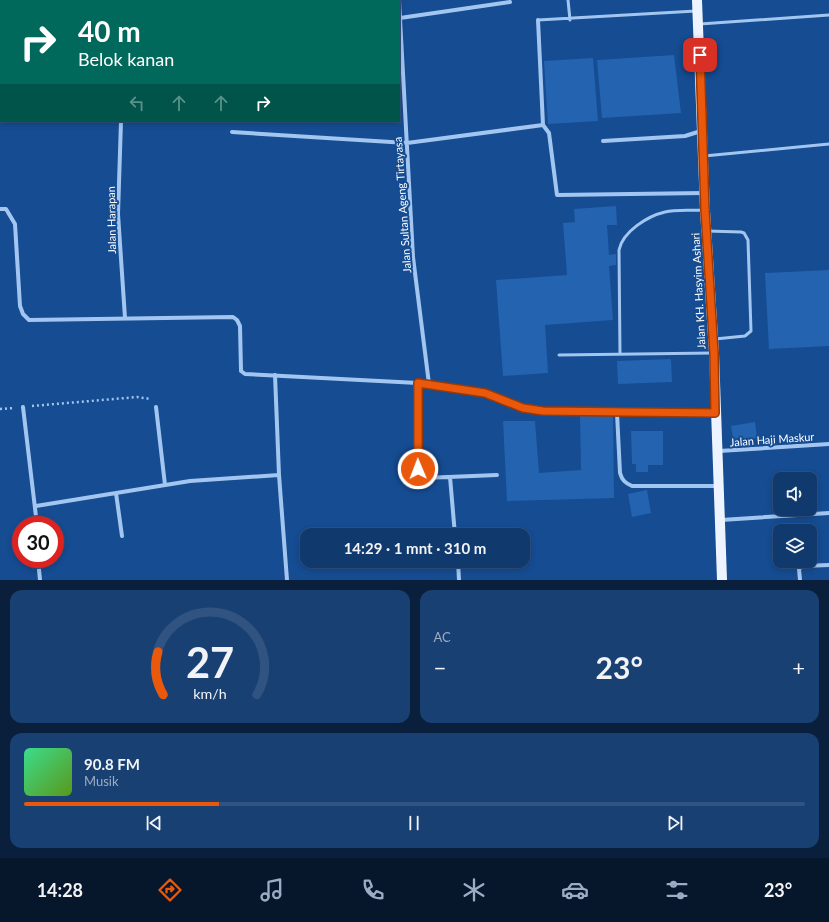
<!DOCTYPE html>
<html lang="id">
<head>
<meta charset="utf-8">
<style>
  :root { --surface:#10396e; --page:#194073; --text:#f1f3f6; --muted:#9cacc2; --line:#305381; --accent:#ea580c }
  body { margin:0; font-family:Lato,sans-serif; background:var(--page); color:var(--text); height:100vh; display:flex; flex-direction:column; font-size:15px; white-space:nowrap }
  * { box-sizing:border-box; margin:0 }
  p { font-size:13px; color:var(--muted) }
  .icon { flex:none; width:22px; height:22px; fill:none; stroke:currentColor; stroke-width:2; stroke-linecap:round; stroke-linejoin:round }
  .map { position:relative; height:580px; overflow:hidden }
  .panel { display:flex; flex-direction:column; gap:10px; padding:10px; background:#091f3c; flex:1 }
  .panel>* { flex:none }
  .hud { position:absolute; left:0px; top:0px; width:400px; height:122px; box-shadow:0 2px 6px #0003,0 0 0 1px var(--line); background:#00695c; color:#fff; overflow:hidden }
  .buttons { position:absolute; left:773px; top:472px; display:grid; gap:8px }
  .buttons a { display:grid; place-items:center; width:44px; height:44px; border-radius:8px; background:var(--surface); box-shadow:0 2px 6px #0003,0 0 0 1px var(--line); font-size:20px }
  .speed { position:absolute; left:12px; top:516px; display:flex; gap:8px; font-size:20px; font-weight:700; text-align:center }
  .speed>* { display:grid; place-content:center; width:52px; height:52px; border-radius:50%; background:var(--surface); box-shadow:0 2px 6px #0003,0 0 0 1px var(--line); line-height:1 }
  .speed .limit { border:6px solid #d22; background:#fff; color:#111 }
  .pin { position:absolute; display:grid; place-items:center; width:34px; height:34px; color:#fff; margin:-17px; border-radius:8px; box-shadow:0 2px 6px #0006 }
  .me { position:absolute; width:44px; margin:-22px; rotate:359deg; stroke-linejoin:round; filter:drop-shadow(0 0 3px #0008) }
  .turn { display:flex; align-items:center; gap:14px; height:84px; padding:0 12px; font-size:18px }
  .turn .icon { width:52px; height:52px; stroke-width:2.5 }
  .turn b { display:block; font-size:28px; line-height:34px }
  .lanes { display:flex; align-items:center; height:38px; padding:0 12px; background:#0003; justify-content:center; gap:20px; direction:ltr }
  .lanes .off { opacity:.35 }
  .big { font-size:30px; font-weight:700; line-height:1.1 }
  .panel .tile { flex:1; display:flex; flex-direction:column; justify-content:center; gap:6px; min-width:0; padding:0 14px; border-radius:12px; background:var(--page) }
  .panel .dial { align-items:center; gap:0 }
  .dial svg { height:104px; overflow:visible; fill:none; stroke:var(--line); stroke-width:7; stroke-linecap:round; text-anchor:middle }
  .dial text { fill:var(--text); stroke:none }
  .song { display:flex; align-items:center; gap:12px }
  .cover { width:48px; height:48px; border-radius:6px; background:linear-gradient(135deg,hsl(150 70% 55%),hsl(90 70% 35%)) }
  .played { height:4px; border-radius:2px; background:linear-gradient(90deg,var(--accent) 25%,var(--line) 25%) }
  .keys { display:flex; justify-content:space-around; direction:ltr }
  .heat { display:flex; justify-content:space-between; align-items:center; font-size:22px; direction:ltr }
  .panel .tiles { flex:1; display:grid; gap:10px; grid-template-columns:1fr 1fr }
  .tile:last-child { grid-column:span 2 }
  .trip { position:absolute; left:300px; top:528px; width:230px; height:40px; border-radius:12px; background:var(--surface); box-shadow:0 2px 6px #0003,0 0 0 1px var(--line); font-weight:700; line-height:40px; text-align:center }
  .menu { display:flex; height:64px; justify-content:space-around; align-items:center; background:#06172c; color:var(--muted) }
  .menu .icon { width:28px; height:28px }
  .menu .selected { color:var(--accent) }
  .menu b { font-size:18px; color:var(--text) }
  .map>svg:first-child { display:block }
  .building { fill:#2363b0 }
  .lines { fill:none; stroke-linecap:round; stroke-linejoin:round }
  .path { stroke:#a3c6f1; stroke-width:2.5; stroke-dasharray:2 3; stroke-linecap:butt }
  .lane { stroke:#a3c6f1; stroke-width:3 }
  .street { stroke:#a3c6f1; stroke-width:4 }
  .primary { stroke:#edf4ff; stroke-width:10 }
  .route-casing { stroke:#983908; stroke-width:10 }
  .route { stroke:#ea580c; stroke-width:7 }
  .labels { text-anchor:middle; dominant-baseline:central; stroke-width:4; stroke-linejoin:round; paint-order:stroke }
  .street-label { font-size:11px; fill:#fff; stroke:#154c92 }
</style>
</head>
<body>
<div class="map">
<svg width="829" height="580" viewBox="0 0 829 580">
  <rect width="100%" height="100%" fill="#154c92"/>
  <!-- building -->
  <path class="building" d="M674,55L681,113L602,118L597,60Z
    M593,58L598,121L548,124L544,61Z
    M616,206L617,225H607L609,255L616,254V265L609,266L613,320L545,325L548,373L503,376L496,280L567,275L563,223L575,222L574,209Z
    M829,270V346L769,349L765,273Z
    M671,359L672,382L618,384L617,361Z
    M613,414L614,498L507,501L503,421H535L539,473L581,470L580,416Z
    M755,422L757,438L740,441V438L733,439L731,426Z
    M631,431H663V465H648V472H636V464H632Z
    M647,490L651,513L632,517L628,494Z"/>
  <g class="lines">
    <!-- path -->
    <path class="path" d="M32,406L137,397L151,399
      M0,409L14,408"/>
    <!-- lane -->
    <path class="lane" d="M568,0L570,20
      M538,20L696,11
      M700,24L829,15
      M704,156L829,144
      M707,231L741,232L744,233L748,240L751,331L745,336L715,339
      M620,354L619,250C623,231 648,216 665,212C677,209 691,211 703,210
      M559,355L713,353"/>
    <!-- street -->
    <path class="street" d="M50,0V1
      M399,0L413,257L429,384
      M123,1V0
      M400,18L510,2
      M538,20L543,125L549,133L557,195L704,193
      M121,121L118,214L125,318
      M232,132L407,143L543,125
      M603,141L685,136L701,131
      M0,209H6L15,224L20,306L23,314L29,320L233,317L237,320L240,326L241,371L245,374L418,383L485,393L523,408L543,411L715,413
      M275,375L279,475L287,580
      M418,383L417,463L420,475L424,478L497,475
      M23,407L37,525
      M156,407L165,485
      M617,413L620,473C622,480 625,483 632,486H718
      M719,451L829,444
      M450,477L455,535
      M116,493L122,536
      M36,506L190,481L279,475
      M721,520L829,513
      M38,559L40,580
      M458,561L459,580
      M800,580L799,569L802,566L829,565"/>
    <!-- primary -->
    <path class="primary" d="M697,0L705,210L714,353L722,580"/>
  </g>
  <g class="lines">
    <!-- route casing -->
    <g class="route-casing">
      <path id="route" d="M418,469V383L485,393L523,408L543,411L715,413L714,353L705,210L700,55"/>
    </g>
    <!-- route -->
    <use href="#route" class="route"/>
  </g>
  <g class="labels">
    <!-- street labels -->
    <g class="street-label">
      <text transform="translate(402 205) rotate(-94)">Jalan Sultan Ageng Tirtayasa</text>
      <text transform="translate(111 220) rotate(-91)">Jalan Harapan</text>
      <text transform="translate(698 291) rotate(-93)">Jalan KH. Hasyim Ashari</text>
      <text transform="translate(772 439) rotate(-4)">Jalan Haji Maskur</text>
    </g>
  </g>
</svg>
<div class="buttons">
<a><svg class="icon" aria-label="sound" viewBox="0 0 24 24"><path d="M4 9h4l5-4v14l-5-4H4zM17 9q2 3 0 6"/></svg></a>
<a><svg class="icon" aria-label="layers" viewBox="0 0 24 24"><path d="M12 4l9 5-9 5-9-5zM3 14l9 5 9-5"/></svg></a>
</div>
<div class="speed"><div class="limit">30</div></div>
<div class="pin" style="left:700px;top:55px;background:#d93025"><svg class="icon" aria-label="arrive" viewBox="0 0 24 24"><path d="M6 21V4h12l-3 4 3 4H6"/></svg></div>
<svg class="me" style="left:418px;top:469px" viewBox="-20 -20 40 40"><circle r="17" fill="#ea580c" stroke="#fff" stroke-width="3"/><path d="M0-11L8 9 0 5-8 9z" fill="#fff"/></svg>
<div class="trip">14:29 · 1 mnt · 310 m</div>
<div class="hud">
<div class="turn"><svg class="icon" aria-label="right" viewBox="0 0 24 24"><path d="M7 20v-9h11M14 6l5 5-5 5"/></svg><div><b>40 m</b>Belok kanan</div></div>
<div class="lanes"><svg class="icon off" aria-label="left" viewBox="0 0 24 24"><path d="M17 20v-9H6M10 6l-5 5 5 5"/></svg><svg class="icon off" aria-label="ahead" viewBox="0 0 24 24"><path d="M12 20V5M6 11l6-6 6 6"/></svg><svg class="icon off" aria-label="ahead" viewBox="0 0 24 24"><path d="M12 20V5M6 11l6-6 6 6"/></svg><svg class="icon" aria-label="right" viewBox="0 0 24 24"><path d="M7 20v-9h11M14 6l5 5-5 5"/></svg></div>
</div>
</div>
<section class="panel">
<div class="tiles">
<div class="tile dial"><svg viewBox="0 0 100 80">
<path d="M14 69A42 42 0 1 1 86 69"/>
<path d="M14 69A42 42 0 0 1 10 36" stroke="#ea580c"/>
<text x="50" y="56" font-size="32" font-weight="700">27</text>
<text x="50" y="72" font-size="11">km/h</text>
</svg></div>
<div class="tile"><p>AC</p>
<div class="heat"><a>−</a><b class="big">23°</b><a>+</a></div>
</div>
<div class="tile">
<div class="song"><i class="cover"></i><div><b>90.8 FM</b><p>Musik</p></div></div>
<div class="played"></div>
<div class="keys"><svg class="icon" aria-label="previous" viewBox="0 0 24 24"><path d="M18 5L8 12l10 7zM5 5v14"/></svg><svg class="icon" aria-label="pause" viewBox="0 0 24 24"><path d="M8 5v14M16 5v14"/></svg><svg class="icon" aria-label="next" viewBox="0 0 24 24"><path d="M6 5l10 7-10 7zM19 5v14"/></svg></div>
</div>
</div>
</section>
<nav class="menu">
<b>14:28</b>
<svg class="icon selected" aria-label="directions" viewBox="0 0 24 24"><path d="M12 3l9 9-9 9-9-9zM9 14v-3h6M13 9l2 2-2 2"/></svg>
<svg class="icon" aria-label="music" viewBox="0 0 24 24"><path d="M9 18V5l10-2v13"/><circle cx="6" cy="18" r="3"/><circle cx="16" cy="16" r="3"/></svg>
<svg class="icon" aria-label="phone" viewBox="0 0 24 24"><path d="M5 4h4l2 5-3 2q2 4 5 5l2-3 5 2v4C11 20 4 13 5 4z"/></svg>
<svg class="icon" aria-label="climate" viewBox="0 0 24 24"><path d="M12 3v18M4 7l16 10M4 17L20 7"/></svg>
<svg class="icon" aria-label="car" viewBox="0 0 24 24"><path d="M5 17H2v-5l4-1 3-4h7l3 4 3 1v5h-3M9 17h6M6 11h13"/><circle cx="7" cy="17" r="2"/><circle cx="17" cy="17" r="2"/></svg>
<svg class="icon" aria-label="filters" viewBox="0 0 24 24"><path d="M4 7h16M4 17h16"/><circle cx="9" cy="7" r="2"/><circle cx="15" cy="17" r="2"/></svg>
<b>23°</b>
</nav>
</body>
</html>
